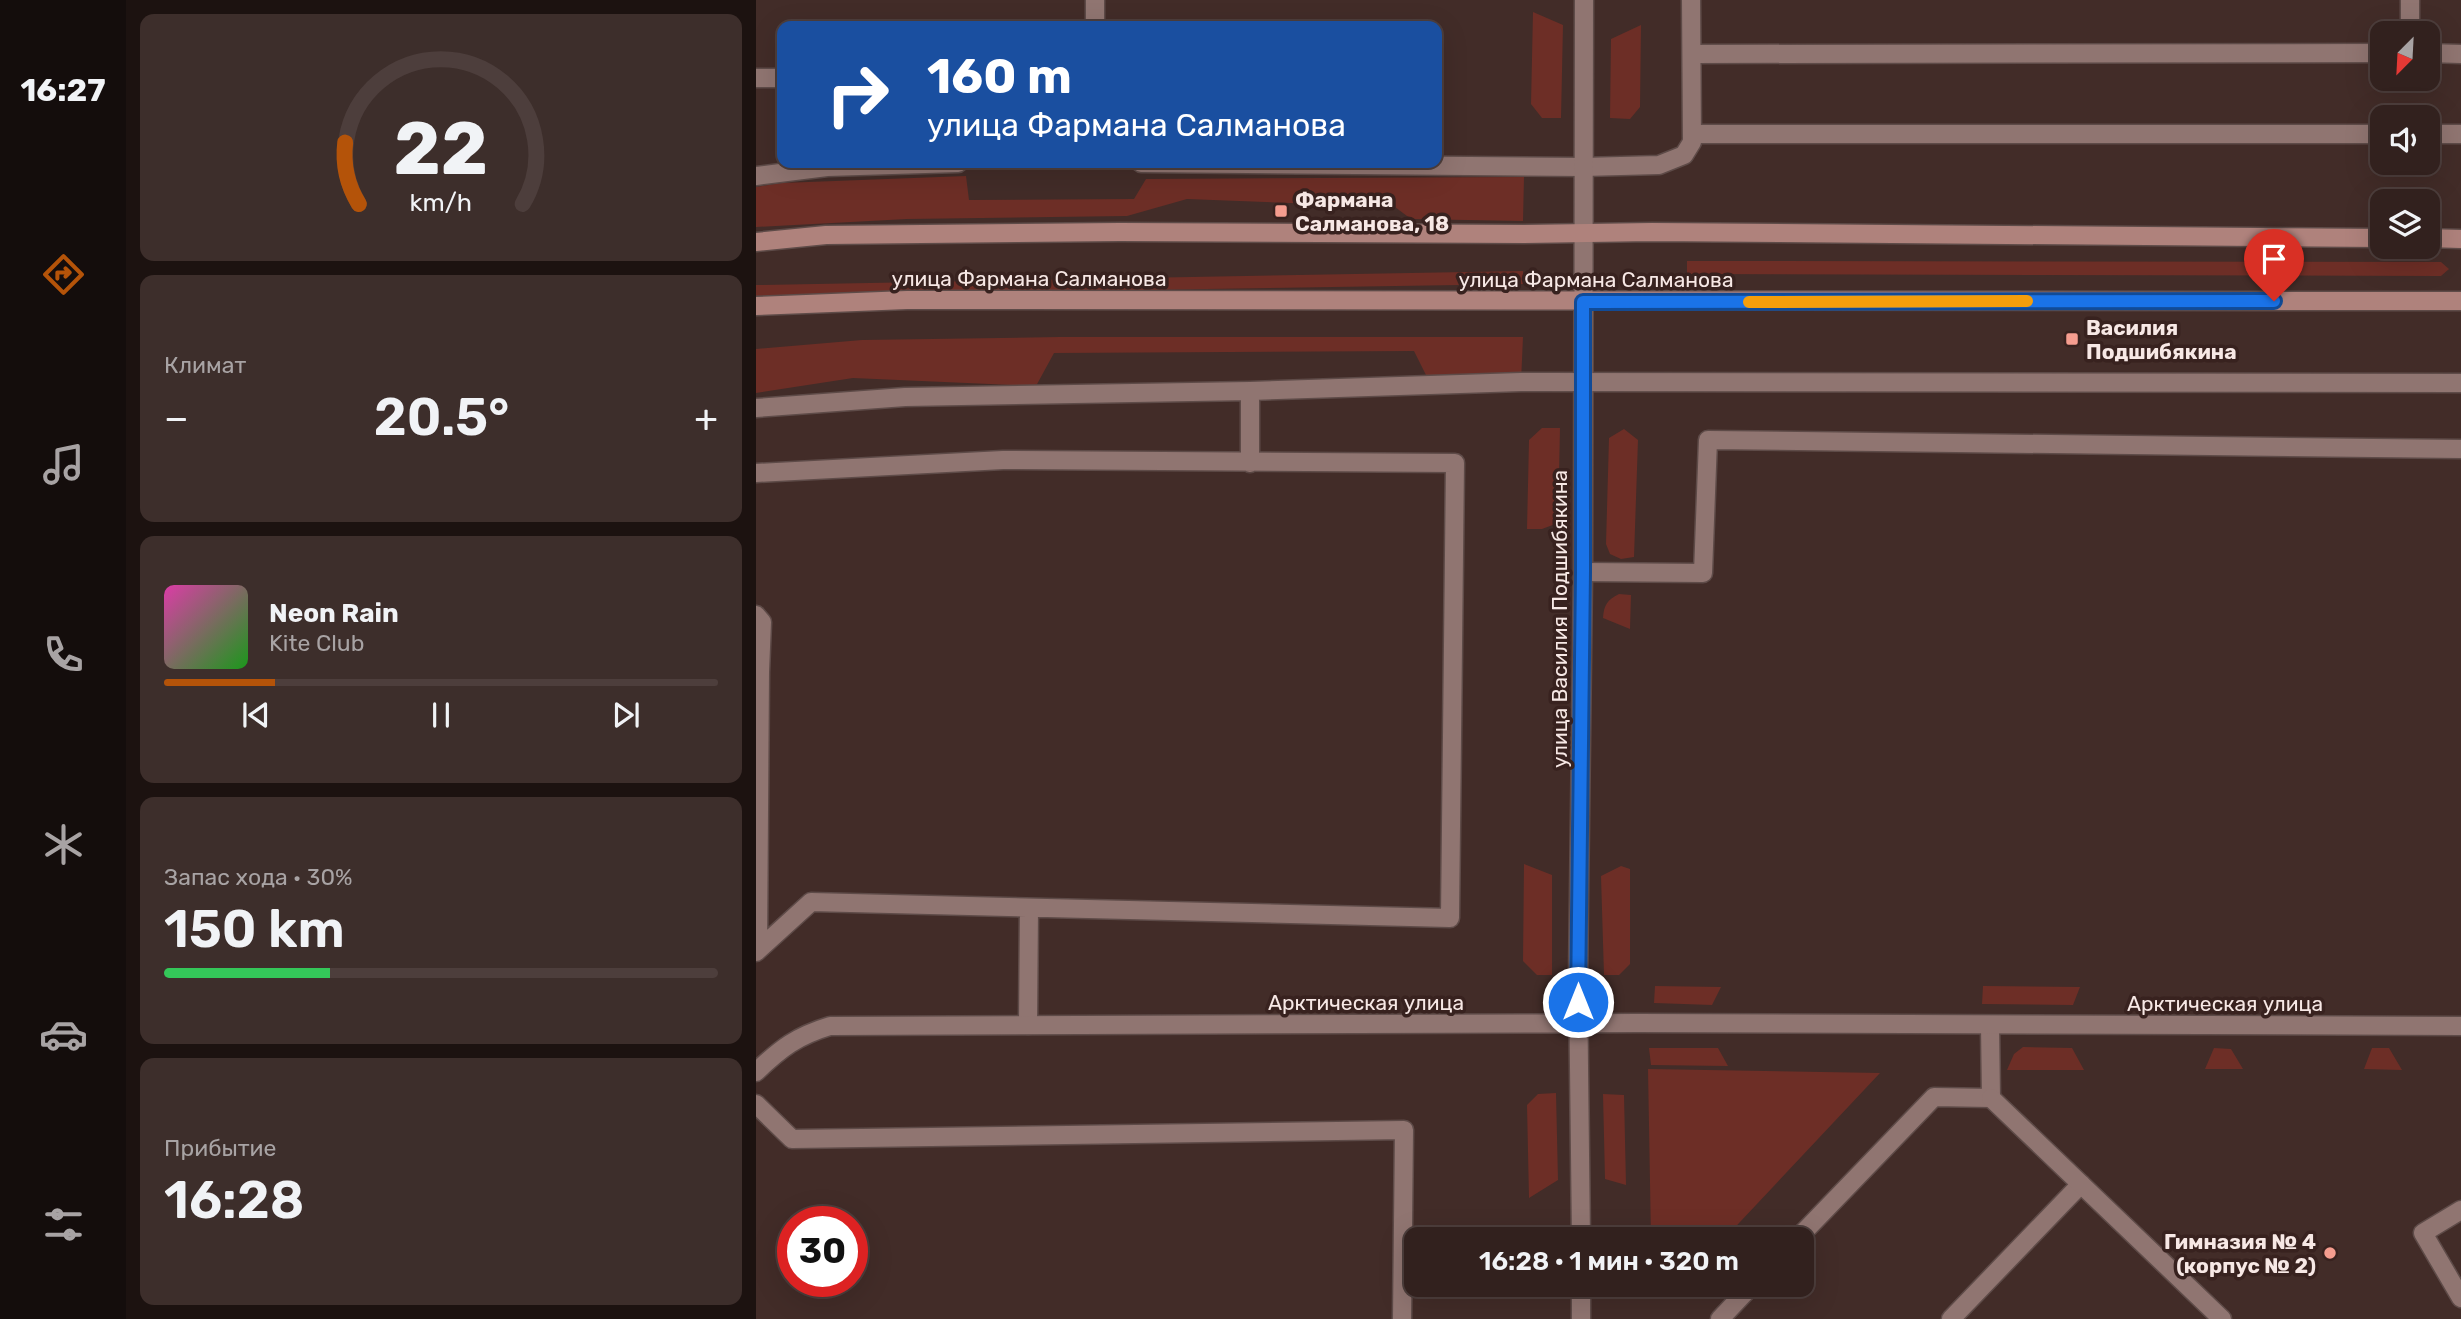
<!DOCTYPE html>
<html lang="ru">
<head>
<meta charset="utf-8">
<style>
  :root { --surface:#32211e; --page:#3d2e2b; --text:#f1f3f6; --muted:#a8a3a4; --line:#4d3e3c; --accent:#b45309 }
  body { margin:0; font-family:Rubik,sans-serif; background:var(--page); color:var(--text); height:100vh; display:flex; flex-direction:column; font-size:26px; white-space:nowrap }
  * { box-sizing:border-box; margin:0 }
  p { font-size:23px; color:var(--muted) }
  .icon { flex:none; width:38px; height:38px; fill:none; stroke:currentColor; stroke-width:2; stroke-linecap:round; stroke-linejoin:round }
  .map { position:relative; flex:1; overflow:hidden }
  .details { display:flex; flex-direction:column; gap:14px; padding:14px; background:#1c1210; width:630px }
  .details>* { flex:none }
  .hud { position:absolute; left:21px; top:21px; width:665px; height:147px; border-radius:14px; box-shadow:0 7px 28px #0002,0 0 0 2px var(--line); background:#1a4fa0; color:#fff; overflow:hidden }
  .needle { width:46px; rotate:204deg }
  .tools { position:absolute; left:1614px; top:21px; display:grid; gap:14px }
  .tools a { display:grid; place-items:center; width:70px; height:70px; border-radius:14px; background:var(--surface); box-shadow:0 7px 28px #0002,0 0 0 2px var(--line); font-size:35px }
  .speed { position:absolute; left:21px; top:1206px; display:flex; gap:14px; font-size:35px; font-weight:700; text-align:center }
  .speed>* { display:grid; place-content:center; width:91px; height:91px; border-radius:50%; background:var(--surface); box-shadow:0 7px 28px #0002,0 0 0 2px var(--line); line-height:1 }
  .speed .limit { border:10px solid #d22; background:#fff; color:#111 }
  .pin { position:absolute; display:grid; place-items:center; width:60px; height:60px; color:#fff; margin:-72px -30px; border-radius:50% 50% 50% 0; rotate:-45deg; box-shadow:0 0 7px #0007 }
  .pin .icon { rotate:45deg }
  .me { position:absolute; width:77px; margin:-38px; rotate:0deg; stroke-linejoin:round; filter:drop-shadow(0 0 5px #0008) }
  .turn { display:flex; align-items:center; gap:24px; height:147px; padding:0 35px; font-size:32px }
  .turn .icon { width:91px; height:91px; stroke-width:2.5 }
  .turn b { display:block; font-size:49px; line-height:60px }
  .big { font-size:52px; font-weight:600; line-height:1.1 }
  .details .card { flex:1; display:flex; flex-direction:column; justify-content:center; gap:10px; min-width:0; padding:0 24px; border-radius:14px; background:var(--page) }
  .details .dial { align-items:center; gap:0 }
  .dial svg { height:182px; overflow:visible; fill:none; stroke:var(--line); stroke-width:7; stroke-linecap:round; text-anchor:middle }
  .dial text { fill:var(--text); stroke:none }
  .song { display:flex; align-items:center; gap:21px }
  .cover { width:84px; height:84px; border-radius:10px; background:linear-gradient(135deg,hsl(320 70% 55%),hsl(120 70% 35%)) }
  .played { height:7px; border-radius:4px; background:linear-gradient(90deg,var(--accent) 20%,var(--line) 20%) }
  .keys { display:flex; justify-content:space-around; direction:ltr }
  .heat { display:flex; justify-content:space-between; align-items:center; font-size:38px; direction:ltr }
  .charge { height:10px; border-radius:5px; background:linear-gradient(90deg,#34c759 30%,var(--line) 0) }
  .trip { position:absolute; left:648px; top:1227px; width:410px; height:70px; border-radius:14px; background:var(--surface); box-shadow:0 7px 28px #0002,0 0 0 2px var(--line); font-weight:600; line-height:70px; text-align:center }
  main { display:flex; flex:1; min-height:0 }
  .tab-bar { display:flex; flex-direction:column; width:126px; justify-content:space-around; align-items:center; background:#140d0c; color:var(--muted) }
  .tab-bar .icon { width:49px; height:49px }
  .tab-bar .current { color:var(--accent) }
  .tab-bar b { font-size:32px; color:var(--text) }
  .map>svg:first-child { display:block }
  .green { fill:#6d2e26 }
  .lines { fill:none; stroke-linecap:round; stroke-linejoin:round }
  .lane-casing { stroke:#5e4b48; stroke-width:21 }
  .street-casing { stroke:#5e4b48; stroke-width:21 }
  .secondary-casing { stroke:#5e4b48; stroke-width:21 }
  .lane { stroke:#907571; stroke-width:18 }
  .street { stroke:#907571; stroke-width:18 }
  .secondary { stroke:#af827c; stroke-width:18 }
  .route-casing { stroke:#114b97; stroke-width:18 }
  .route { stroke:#1a73e8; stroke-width:12 }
  .slow { stroke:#f59e0b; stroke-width:12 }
  .poi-dot { fill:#f59d8f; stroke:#38221f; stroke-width:2.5 }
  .labels { text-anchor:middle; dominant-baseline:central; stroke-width:7; stroke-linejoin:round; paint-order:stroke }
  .poi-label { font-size:21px; font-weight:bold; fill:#f7e8e5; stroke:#38221f; text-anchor:start }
  .street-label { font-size:21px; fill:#f7e8e5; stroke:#38221f }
</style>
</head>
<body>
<main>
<nav class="tab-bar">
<b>16:27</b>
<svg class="icon current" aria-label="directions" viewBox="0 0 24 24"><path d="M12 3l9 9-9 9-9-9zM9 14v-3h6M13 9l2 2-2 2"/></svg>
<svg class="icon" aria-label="music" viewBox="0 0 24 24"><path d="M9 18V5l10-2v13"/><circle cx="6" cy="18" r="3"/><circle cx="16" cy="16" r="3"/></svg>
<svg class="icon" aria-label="phone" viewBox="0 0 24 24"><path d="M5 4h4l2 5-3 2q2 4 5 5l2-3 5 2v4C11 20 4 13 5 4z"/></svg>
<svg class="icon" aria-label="climate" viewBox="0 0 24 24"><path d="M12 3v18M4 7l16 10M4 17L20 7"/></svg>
<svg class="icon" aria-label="car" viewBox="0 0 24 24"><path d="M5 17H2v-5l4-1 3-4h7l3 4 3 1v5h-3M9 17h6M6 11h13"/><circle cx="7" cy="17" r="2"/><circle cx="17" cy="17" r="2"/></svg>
<svg class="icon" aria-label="filters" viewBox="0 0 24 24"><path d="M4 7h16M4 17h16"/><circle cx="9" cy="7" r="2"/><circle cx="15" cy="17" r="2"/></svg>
</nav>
<section class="details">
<div class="card dial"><svg viewBox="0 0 100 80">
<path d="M14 69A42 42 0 1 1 86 69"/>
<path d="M14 69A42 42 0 0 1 8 42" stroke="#b45309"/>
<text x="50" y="56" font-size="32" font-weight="700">22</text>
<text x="50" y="72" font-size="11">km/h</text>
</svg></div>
<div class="card"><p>Климат</p>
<div class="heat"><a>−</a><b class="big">20.5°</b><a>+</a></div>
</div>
<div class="card">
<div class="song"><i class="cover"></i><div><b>Neon Rain</b><p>Kite Club</p></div></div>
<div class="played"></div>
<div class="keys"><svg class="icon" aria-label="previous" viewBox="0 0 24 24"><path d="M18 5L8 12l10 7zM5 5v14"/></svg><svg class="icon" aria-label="pause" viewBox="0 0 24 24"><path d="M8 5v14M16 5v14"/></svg><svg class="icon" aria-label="next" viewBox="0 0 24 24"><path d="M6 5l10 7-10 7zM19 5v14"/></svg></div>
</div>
<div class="card"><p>Запас хода · 30%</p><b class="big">150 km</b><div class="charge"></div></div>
<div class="card"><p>Прибытие</p><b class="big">16:28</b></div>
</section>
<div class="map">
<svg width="1705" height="1319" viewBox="0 0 1705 1319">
  <rect width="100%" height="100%" fill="#422c28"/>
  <!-- green -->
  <path class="green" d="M777,12L807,25L805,118H786L775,104Z
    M885,25L884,107L874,119L854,118L855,39Z
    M210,176L213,200L378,199L390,179L768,177L767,221L655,219L639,207L431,199L371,216L151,219L0,227V187L26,183Z
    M931,261L1685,262L1693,269L1685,276L931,274Z
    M767,271V284L0,296V285Z
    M304,337H767L765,382L675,385L658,351L298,353L280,386L97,378L0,393V349L106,340Z
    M786,428H804L802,523L786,529H771L773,440Z
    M868,429L882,440L878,557L865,559L854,554L850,544L853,438Z
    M863,594L875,595L874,629L847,618C848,605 851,600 863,594Z
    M768,864L796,875V975H781L767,961Z
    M865,866L874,869V964L863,975H848L845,876Z
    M899,986L965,987L956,1005L898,1003Z
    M1227,986L1324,987L1317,1005L1226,1004Z
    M1267,1047L1316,1048L1328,1070H1251L1258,1054Z
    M893,1048H962L972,1066L895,1065Z
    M1458,1048L1475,1049L1487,1069H1449Z
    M1616,1048H1633L1646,1070L1608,1069Z
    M892,1069L1124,1073L968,1239H895Z
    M800,1093L802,1180L773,1198L771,1105L782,1094Z
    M847,1094L868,1095L870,1185L849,1179Z"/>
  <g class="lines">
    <!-- lane casing -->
    <g class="lane-casing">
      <path id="lane" d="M1654,0V33
        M339,26V0
        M1671,53L1705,54
        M936,54L1626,53
        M0,78H26
        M936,134H1626
        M1671,134H1705
        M385,163L827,167L903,165L928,155L936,142L935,0
        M0,176L71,167L202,163
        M0,408L149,397L494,391L765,382L1705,383
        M494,463V391
        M0,473L247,460L699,463L694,918L55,902L0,952
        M827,572L947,573L952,440L1705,449
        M0,615L6,622L4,672L0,676
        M2,950L4,672
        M272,1025L273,908
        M0,1104L36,1139L648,1130L646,1319
        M1705,1210L1667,1233L1705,1298
        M1041,1239L1178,1097L1235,1098L1234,1025
        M964,1319L997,1284
        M1195,1319L1325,1184"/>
    </g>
    <!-- street casing -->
    <g class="street-casing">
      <path id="street" d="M0,1072C25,1048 41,1036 74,1026L882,1023L1705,1026
        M1235,1098L1466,1319
        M825,1239L822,981L827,572L828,0
        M825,1284V1319"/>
    </g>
    <!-- secondary casing -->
    <g class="secondary-casing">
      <path id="secondary" d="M1671,238L1705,239
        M0,242L70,235L364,232L767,234L896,232L1626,238
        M0,306L151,300L1705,301"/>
    </g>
    <!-- lane -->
    <use href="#lane" class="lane"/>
    <!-- street -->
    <use href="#street" class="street"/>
    <!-- secondary -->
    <use href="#secondary" class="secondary"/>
  </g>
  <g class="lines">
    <!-- route casing -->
    <g class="route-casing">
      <path id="route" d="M822,1002L827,572V302L1518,301"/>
    </g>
    <!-- route -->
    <use href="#route" class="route"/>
    <!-- slow -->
    <path class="slow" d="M993,302L1271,301"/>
  </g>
  <!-- markers -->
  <g class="poi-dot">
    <rect x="518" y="204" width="14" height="14" rx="3.5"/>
    <rect x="1309" y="332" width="14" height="14" rx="3.5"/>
    <circle cx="1574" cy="1253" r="7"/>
  </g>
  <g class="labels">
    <!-- poi labels -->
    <g class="poi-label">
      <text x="539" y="199">Фармана<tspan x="539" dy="24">Салманова, 18</tspan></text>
      <text x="1330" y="327">Василия<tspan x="1330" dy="24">Подшибякина</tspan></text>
      <text x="1560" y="1241" text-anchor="end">Гимназия № 4<tspan x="1560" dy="24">(корпус № 2)</tspan></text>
    </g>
    <!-- street labels -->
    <g class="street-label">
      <text x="273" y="278">улица Фармана Салманова</text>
      <text x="840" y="279">улица Фармана Салманова</text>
      <text transform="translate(803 619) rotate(-90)">улица Василия Подшибякина</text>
      <text x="610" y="1002">Арктическая улица</text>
      <text x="1469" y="1003">Арктическая улица</text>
    </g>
  </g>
</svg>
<div class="tools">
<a><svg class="needle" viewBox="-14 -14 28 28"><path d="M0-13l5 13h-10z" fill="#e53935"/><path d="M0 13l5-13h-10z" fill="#a8a3a4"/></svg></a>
<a><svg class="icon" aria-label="sound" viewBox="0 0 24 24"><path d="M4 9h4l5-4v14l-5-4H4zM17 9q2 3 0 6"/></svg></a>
<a><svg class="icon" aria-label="layers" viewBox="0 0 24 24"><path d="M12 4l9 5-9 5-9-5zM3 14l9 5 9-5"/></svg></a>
</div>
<div class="speed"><div class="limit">30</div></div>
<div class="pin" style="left:1518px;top:301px;background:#d93025"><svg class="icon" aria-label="arrive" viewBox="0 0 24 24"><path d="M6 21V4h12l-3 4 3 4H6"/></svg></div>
<svg class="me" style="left:822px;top:1002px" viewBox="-20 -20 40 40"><circle r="17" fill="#1a73e8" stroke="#fff" stroke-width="3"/><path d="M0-11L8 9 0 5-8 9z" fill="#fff"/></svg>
<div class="trip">16:28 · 1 мин · 320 m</div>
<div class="hud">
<div class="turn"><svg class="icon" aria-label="right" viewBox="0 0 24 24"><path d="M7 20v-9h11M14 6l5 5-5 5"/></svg><div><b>160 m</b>улица Фармана Салманова</div></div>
</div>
</div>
</main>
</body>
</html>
